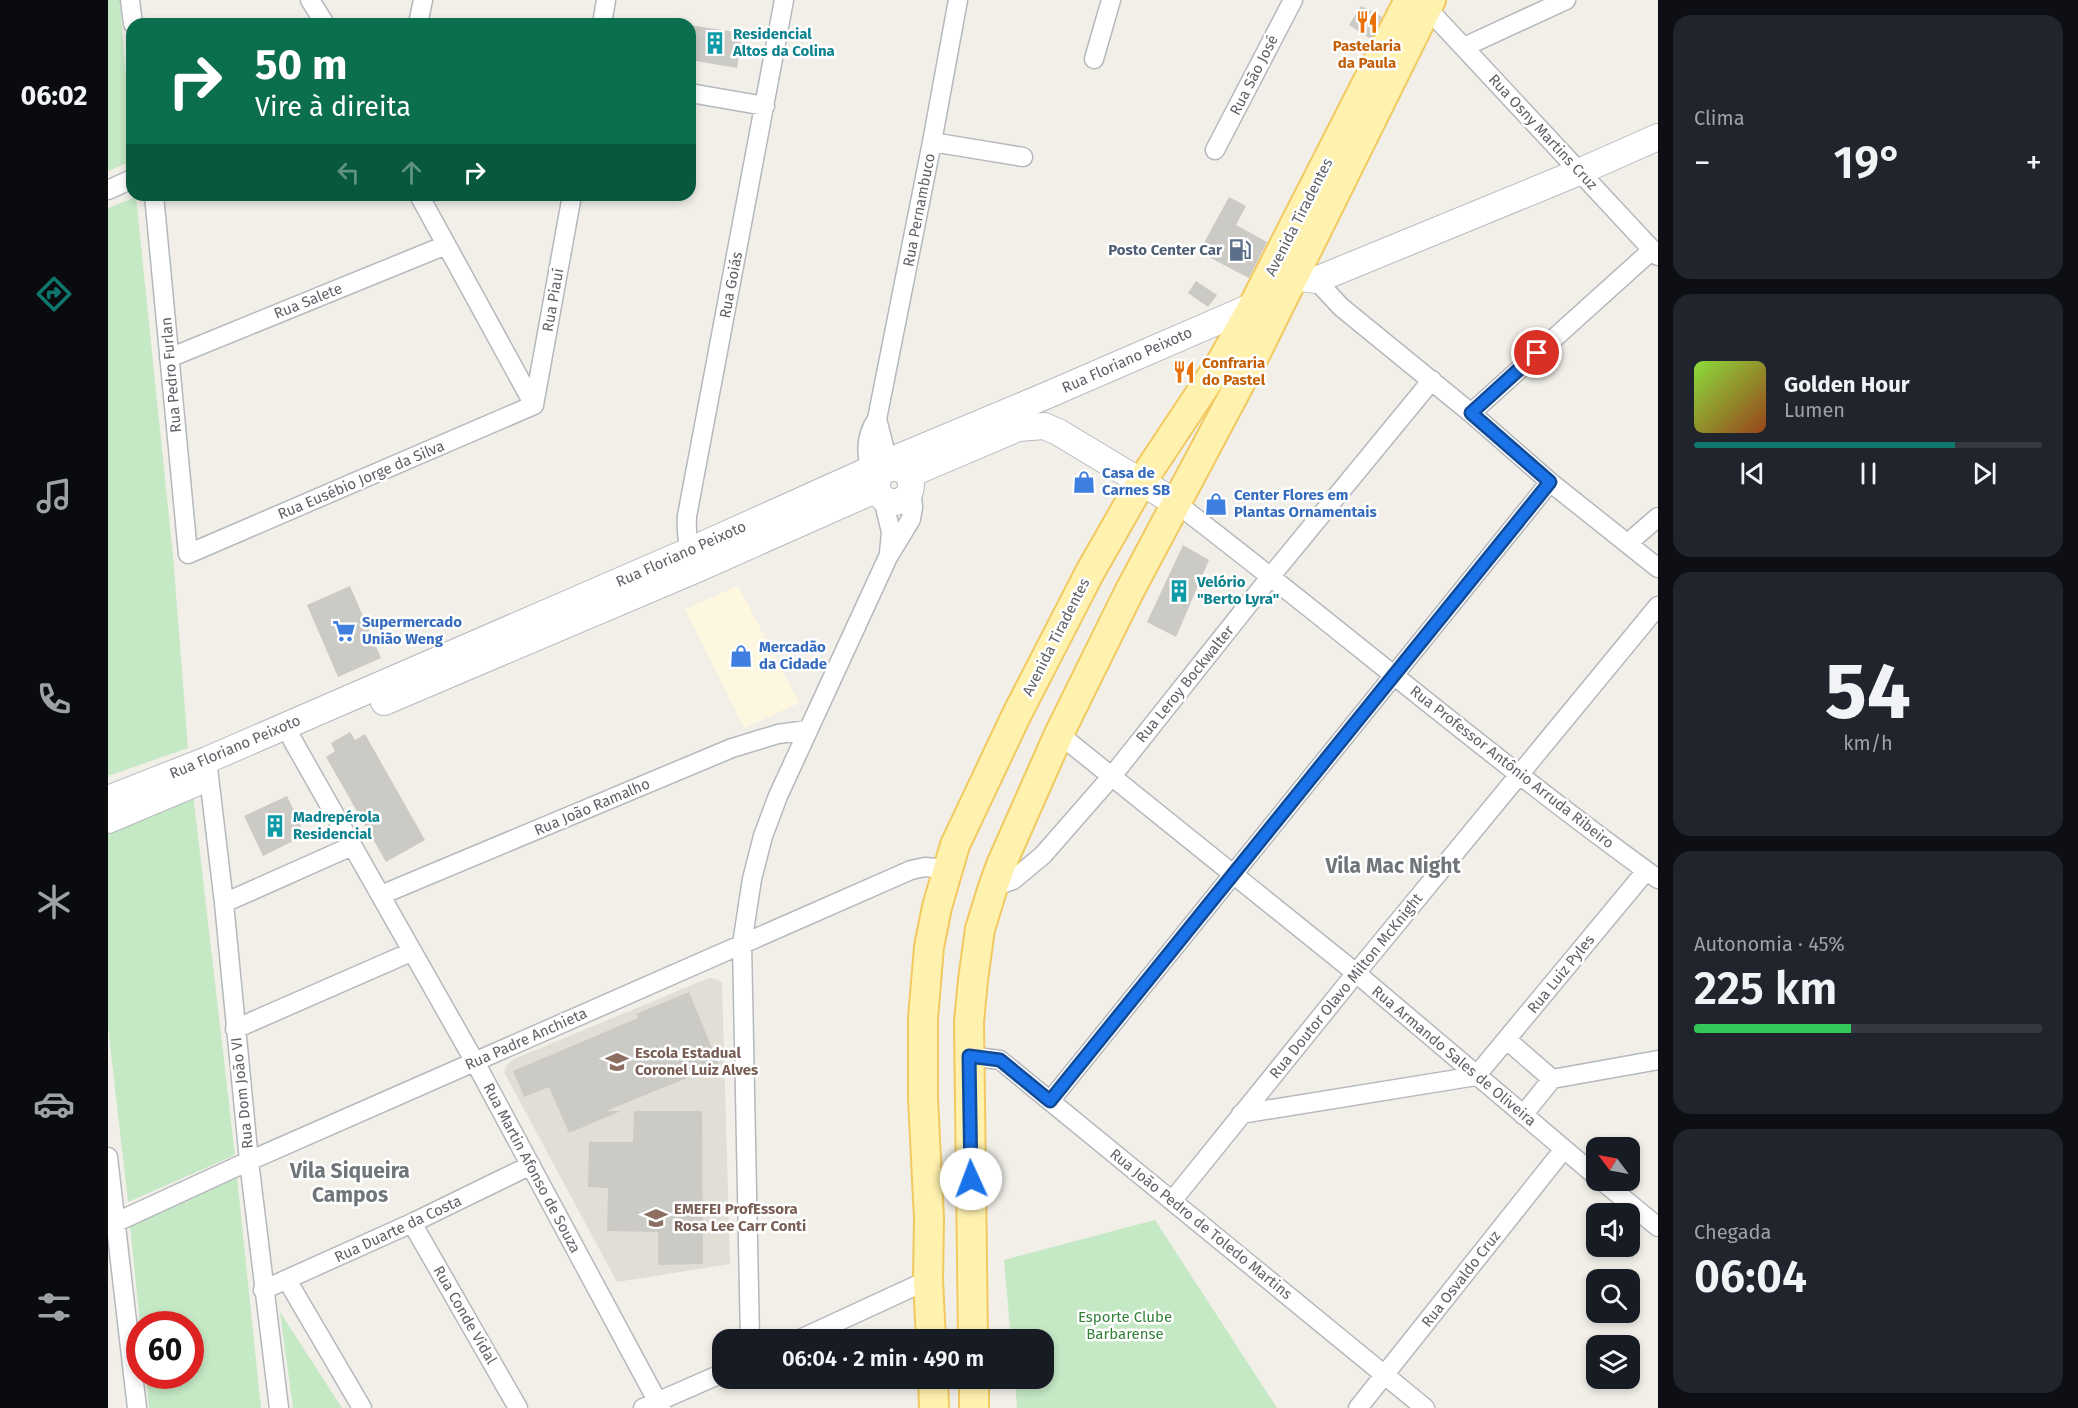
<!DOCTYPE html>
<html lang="pt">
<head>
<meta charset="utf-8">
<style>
  :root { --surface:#171b24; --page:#20242c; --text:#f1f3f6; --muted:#9ea1a6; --line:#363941; --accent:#0f766e }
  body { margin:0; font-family:"Fira Sans",sans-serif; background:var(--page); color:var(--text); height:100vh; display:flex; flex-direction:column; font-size:22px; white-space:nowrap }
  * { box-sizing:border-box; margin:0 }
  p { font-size:20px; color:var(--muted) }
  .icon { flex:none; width:33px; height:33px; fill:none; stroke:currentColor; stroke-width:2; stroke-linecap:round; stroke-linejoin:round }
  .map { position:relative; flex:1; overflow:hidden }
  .side { display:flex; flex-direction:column; gap:15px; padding:15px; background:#0d0f14; width:420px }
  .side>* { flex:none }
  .banner { position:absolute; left:18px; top:18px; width:570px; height:183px; border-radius:18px; box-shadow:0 3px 9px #0003; background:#0b6e4f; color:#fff; overflow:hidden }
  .needle { width:39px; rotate:302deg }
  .buttons { position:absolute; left:1478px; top:1137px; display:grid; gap:12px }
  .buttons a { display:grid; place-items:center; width:54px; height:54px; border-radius:12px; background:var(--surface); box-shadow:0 3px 9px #0003; font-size:30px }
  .speed { position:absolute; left:18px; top:1311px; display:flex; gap:12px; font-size:30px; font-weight:700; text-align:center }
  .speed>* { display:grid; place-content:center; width:78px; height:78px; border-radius:50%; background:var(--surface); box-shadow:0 3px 9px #0003; line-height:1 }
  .speed .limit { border:9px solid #d22; background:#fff; color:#111 }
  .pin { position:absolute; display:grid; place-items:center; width:51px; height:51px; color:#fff; margin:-26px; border:3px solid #fff; border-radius:50%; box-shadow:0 2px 6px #0007 }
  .me { position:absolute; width:66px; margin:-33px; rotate:358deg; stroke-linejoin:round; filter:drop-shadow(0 0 4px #0008) }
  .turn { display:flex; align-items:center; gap:21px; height:126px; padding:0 30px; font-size:27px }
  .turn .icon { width:78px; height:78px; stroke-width:2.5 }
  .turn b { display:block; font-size:42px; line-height:51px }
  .lanes { display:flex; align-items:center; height:57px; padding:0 30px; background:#0003; justify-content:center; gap:30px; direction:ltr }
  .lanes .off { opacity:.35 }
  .big { font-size:45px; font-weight:600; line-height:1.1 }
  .side .tile { flex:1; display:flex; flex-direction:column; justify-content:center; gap:9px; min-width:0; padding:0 21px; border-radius:18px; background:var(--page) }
  .side .dial { align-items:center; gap:0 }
  .dial b { font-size:78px; line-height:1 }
  .song { display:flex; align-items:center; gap:18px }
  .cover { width:72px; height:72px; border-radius:9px; background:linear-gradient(135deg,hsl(90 70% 55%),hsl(20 70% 35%)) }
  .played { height:6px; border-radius:3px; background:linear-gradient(90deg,var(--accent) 75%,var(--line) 75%) }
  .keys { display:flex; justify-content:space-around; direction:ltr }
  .heat { display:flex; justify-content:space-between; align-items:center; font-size:33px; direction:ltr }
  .charge { height:9px; border-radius:4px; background:linear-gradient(90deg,#34c759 45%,var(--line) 0) }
  .trip { position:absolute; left:604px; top:1329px; width:342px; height:60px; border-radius:18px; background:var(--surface); box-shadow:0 3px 9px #0003; font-weight:600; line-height:60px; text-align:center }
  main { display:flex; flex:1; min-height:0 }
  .dock { display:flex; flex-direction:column; width:108px; justify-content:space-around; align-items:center; background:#090b0e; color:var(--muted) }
  .dock .icon { width:42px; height:42px }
  .dock .on { color:var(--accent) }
  .dock b { font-size:27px; color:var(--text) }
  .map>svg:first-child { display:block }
  .commercial { fill:#fef7e0 }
  .education { fill:#e1ded6 }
  .green { fill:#c5e8c5 }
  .building { fill:#cccac5 }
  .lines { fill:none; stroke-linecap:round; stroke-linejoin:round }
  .minor-casing { stroke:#b5b8bc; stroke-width:21 }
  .secondary-casing { stroke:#b6babf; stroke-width:28 }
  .primary-casing { stroke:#f2c960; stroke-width:32 }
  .minor { stroke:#fff; stroke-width:18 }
  .secondary { stroke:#fff; stroke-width:26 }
  .primary { stroke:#fff2af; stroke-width:28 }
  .route-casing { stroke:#114b97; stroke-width:15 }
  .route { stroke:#1a73e8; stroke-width:10 }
  .labels { text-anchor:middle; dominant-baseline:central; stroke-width:5; stroke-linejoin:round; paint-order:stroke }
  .culture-label { font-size:15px; font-weight:bold; fill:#0d838f; stroke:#fff; text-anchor:start }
  .food-label { font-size:15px; font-weight:bold; fill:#c56008; stroke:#fff }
  .street-label { font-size:15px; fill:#5f6368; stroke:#fff }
  .service-label { font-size:15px; font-weight:bold; fill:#4e5e75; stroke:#fff; text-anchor:end }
  .shop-label { font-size:15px; font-weight:bold; fill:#366cbe; stroke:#fff; text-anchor:start }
  .education-label { font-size:15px; font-weight:bold; fill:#785e54; stroke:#fff; text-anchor:start }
  .park-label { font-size:15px; fill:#348238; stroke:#fff }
  .district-label { font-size:21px; font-weight:bold; fill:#70757a; stroke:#fff }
</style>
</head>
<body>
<main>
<nav class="dock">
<b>06:02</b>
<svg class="icon on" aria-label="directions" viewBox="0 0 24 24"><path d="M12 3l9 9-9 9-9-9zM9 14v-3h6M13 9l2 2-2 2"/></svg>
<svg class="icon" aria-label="music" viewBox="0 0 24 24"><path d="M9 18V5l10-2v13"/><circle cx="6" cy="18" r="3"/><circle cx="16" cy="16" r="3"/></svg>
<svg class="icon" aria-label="phone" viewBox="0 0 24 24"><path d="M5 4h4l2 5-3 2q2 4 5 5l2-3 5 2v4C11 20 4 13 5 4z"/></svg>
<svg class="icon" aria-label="climate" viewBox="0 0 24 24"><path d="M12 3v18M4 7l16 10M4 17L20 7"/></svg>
<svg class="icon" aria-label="car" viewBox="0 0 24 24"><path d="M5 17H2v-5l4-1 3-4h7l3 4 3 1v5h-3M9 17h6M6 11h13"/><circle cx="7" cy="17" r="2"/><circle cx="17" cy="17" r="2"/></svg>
<svg class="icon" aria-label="filters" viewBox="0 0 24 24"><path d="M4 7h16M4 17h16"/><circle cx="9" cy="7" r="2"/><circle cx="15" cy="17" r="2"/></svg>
</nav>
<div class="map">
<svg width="1550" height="1408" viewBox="0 0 1550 1408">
  <rect width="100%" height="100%" fill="#f1efe8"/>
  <!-- commercial -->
  <path class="commercial" d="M630,586L691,703L636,728L577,609Z"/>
  <!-- education -->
  <path class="education" d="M601,978L608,979L614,983L622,1264L509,1282L396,1072L399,1065L406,1059Z"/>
  <!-- green -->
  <path class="green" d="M0,0H12L24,161L0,171Z
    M28,197L65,556L80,748L0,776V208Z
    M85,793L127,1155L20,1202L0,1027V826Z
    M129,1177L153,1408H41L38,1376H82V1324H32L22,1225Z
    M1047,1220L1169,1408H909L907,1379L936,1378V1340L903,1339L896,1260Z
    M172,1312L234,1408H185Z"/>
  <!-- building -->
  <path class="building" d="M1253,6L1274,17L1263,39L1241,25Z
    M582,25L634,33L629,68L582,60Z
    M1121,197L1138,206L1128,225L1159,242L1141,278L1091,252Z
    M1088,281L1109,295L1100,307L1080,293Z
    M1075,545L1101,560L1068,637L1039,622Z
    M242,586L273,658L230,677L199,605Z
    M242,732L247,740L257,734L317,840L278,862L218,757L227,751L223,743Z
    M179,796L197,835L155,856L136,816Z
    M581,992L611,1065L498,1111H513L461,1133L441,1087L416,1097L405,1071L530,1018L528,1014Z
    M526,1111H594L595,1264L550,1265V1232L499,1231L500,1188L480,1187L481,1142H525Z"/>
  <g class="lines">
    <!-- minor casing -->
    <g class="minor-casing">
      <path id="minor" d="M22,0L25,24
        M202,0L217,24
        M1319,8L1550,256
        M310,24L315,0
        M494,24L498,0
        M1356,47L1458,0
        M986,59L1003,0
        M582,93L657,106
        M824,142L915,157
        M1107,150L1185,0
        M0,190L24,179
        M46,195L80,554L426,405
        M311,195L426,405
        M1208,280L1233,307L1363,413L1442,482L1550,568
        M61,358L338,245
        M426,405L464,195
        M1363,413L1544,250
        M769,419L777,450L792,467
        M766,478C757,457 756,438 769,419L824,142L850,0
        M775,499L783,532L781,553
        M1068,503C1230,627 1385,760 1550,879
        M1520,543L1550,517
        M586,561C579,546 578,532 579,516L676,0
        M178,726L185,741L367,1062L553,1408
        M951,734L1248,973L1488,1176
        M99,760L116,903L141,1161L171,1408
        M885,887L905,880L935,855L1004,776L1163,576L1324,380
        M273,895L624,748L670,734L699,730
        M116,903L244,846
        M127,1029L303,952
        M1399,1040L1444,1079
        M861,1056L892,1060L1317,1408
        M942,1101L1442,482
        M1133,1114L1368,1076L1538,871
        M1415,1115L1444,1079L1550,1060
        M0,1157L29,1408
        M1493,1180L1550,1227
        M1064,1201L1248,973L1550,606
        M304,1223L410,1408
        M0,1226L141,1161L803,870L817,867L839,869
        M179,1280L254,1408
        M155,1290L304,1223L423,1165
        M642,1340L634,944L644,879L655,836L670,796L780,557L803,519L805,507L803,488
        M690,1340L820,1280
        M535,1408L615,1373
        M1250,1408L1456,1149"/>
    </g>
    <!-- secondary casing -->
    <g class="secondary-casing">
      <path id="secondary" d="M1166,272L1186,277L1208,280L1471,172L1550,137
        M769 485a17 17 0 1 1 34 0a17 17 0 1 1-34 0Z
        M800,475L910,428L936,426L950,432L1068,503
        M276,702L589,569L769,489
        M0,799L99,760L581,551L770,466L942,394L1145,306
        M0,820L88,783"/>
    </g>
    <!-- primary casing -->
    <g class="primary-casing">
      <path id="primary" d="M823,1340L820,1280L821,1219L815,1098V1018L821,947L829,907L847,845L909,714L982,572L1034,481L1115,359L1145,306L1301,0
        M865,1340L861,1022L865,980L872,929L885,887L893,865L951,734L1021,592L1146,357L1323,0
        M825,1378L826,1408
        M866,1378V1408"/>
    </g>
    <!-- minor -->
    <use href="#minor" class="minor"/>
    <!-- secondary -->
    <use href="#secondary" class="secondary"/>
    <!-- primary -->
    <use href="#primary" class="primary"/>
  </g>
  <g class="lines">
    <!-- route casing -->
    <g class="route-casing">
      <path id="route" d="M863,1179L861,1056L892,1060L942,1101L1442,482L1363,413L1429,353"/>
    </g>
    <!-- route -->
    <use href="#route" class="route"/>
  </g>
  <!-- icons -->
  <defs>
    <g id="restaurant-bare" transform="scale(1.8)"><path d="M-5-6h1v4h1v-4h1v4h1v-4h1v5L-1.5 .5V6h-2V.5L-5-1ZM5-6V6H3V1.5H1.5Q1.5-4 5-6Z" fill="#e8710a" stroke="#fff" stroke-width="2.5" paint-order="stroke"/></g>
    <g id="building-bare" transform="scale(1.8)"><path d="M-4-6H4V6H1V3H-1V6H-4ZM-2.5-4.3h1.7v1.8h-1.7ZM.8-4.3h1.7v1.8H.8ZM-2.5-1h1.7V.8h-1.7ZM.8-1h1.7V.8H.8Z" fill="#0f9aa8" stroke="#fff" stroke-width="2.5" paint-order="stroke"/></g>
    <g id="fuel-bare" transform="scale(1.8)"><path d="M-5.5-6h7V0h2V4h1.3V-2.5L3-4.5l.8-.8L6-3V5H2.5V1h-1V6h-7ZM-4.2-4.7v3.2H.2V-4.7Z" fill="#5c6f8a" stroke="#fff" stroke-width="2.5" paint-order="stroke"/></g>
    <g id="shop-bare" transform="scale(1.8)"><path d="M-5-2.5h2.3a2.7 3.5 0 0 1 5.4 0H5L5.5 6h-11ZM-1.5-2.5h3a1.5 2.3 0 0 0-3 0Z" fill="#3f7fe0" stroke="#fff" stroke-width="2.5" paint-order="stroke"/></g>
    <g id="supermarket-bare" transform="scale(1.8)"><path d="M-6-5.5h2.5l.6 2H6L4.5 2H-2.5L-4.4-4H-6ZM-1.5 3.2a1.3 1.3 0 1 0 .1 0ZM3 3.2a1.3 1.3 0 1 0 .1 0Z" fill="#3f7fe0" stroke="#fff" stroke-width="2.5" paint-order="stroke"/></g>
    <g id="school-bare" transform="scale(1.8)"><path d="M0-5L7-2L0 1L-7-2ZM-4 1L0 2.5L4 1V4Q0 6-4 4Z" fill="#8d6e63" stroke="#fff" stroke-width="2.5" paint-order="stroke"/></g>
  </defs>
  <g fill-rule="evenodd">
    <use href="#restaurant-bare" x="1259" y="22"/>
    <use href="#building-bare" x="607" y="43"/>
    <use href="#fuel-bare" x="1132" y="250"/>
    <use href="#restaurant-bare" x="1076" y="372"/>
    <use href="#shop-bare" x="976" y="482"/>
    <use href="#shop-bare" x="1108" y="504"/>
    <use href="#building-bare" x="1071" y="591"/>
    <use href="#supermarket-bare" x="236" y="631"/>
    <use href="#shop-bare" x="633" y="656"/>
    <use href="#building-bare" x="167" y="826"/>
    <use href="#school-bare" x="509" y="1062"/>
    <use href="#school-bare" x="548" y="1218"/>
  </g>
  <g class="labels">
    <!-- culture labels -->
    <g class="culture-label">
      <text x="625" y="34">Residencial<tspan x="625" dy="17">Altos da Colina</tspan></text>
      <text x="1089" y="582">Velório<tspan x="1089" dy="17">"Berto Lyra"</tspan></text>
      <text x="185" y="817">Madrepérola<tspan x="185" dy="17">Residencial</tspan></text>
    </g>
    <!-- food labels -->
    <g class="food-label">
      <text x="1259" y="46">Pastelaria<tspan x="1259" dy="17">da Paula</tspan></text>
      <text x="1094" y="363" text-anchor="start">Confraria<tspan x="1094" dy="17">do Pastel</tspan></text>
    </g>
    <!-- street labels -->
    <g class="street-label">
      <text transform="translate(1146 75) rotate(-63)">Rua São José</text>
      <text transform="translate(1435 132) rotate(47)">Rua Osny Martins Cruz</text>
      <text transform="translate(811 210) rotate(-79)">Rua Pernambuco</text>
      <text transform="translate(1191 217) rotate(-63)">Avenida Tiradentes</text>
      <text transform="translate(623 285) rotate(-79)">Rua Goiás</text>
      <text transform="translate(445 300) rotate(-80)">Rua Piauí</text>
      <text transform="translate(200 301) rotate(-22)">Rua Salete</text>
      <text transform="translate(1019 360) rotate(-24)">Rua Floriano Peixoto</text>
      <text transform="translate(63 375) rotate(-95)">Rua Pedro Furlan</text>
      <text transform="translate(253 480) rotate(-23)">Rua Eusébio Jorge da Silva</text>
      <text transform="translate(573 554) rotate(-24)">Rua Floriano Peixoto</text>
      <text transform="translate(948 637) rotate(-63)">Avenida Tiradentes</text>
      <text transform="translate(1077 684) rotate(-51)">Rua Leroy Bockwalter</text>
      <text transform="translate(127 747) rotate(-23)">Rua Floriano Peixoto</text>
      <text transform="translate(1404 767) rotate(38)">Rua Professor Antônio Arruda Ribeiro</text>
      <text transform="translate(484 807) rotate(-23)">Rua João Ramalho</text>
      <text transform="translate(1453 974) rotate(-51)">Rua Luiz Pyles</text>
      <text transform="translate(1238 986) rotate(-51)">Rua Doutor Olavo Milton McKnight</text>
      <text transform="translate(418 1039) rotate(-24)">Rua Padre Anchieta</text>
      <text transform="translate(1346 1056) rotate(40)">Rua Armando Sales de Oliveira</text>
      <text transform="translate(134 1093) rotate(-96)">Rua Dom João VI</text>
      <text transform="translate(424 1168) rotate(62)">Rua Martin Afonso de Souza</text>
      <text transform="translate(1093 1224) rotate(39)">Rua João Pedro de Toledo Martins</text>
      <text transform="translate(290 1229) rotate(-25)">Rua Duarte da Costa</text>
      <text transform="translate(1353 1279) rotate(-52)">Rua Osvaldo Cruz</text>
      <text transform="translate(357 1315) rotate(60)">Rua Conde Vidal</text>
    </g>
    <!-- service labels -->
    <g class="service-label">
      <text x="1114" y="250">Posto Center Car</text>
    </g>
    <!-- shop labels -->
    <g class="shop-label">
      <text x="994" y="473">Casa de<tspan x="994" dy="17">Carnes SB</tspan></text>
      <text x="1126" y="495">Center Flores em<tspan x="1126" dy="17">Plantas Ornamentais</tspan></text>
      <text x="254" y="622">Supermercado<tspan x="254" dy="17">União Weng</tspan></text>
      <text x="651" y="647">Mercadão<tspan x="651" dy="17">da Cidade</tspan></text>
    </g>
    <!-- education labels -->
    <g class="education-label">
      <text x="527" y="1053">Escola Estadual<tspan x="527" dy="17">Coronel Luiz Alves</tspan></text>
      <text x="566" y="1209">EMEFEI ProfEssora<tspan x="566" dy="17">Rosa Lee Carr Conti</tspan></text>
    </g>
    <!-- park labels -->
    <g class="park-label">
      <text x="1017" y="1317">Esporte Clube<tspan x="1017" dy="17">Barbarense</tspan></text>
    </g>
    <!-- district labels -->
    <g class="district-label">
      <text x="1285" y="866">Vila Mac Night</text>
      <text x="242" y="1171">Vila Siqueira<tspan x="242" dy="24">Campos</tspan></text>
    </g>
  </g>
</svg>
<div class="buttons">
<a><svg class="needle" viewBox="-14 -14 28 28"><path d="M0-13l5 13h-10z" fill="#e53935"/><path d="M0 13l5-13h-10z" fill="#9ea1a6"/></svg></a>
<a><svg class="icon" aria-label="sound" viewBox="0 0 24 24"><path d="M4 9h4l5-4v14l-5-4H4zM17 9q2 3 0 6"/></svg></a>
<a><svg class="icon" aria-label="search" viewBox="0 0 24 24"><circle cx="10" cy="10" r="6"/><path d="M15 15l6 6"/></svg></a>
<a><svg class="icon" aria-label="layers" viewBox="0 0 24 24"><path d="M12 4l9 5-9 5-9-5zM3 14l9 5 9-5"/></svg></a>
</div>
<div class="speed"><div class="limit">60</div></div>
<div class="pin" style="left:1429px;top:353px;background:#d93025"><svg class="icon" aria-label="arrive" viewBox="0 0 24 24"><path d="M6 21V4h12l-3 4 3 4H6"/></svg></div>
<svg class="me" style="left:863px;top:1179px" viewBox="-20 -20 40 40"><circle r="19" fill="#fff"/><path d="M0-13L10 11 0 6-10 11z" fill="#1a73e8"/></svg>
<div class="trip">06:04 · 2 min · 490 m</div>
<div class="banner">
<div class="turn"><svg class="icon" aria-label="right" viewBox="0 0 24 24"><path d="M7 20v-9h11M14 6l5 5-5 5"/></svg><div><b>50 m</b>Vire à direita</div></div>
<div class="lanes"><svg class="icon off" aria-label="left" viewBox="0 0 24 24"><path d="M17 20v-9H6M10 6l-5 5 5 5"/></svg><svg class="icon off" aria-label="ahead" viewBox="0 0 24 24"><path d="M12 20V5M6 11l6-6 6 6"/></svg><svg class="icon" aria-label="right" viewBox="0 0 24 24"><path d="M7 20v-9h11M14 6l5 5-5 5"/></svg></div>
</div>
</div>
<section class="side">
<div class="tile"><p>Clima</p>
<div class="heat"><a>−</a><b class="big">19°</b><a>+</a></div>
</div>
<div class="tile">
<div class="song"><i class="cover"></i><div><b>Golden Hour</b><p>Lumen</p></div></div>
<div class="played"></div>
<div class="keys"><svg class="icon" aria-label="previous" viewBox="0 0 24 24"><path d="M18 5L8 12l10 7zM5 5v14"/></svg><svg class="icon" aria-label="pause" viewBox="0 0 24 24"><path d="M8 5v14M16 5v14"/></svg><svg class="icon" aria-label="next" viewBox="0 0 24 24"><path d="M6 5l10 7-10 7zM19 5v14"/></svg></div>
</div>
<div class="tile dial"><b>54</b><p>km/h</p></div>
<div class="tile"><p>Autonomia · 45%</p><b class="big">225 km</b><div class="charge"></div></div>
<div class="tile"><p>Chegada</p><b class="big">06:04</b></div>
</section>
</main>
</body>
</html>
